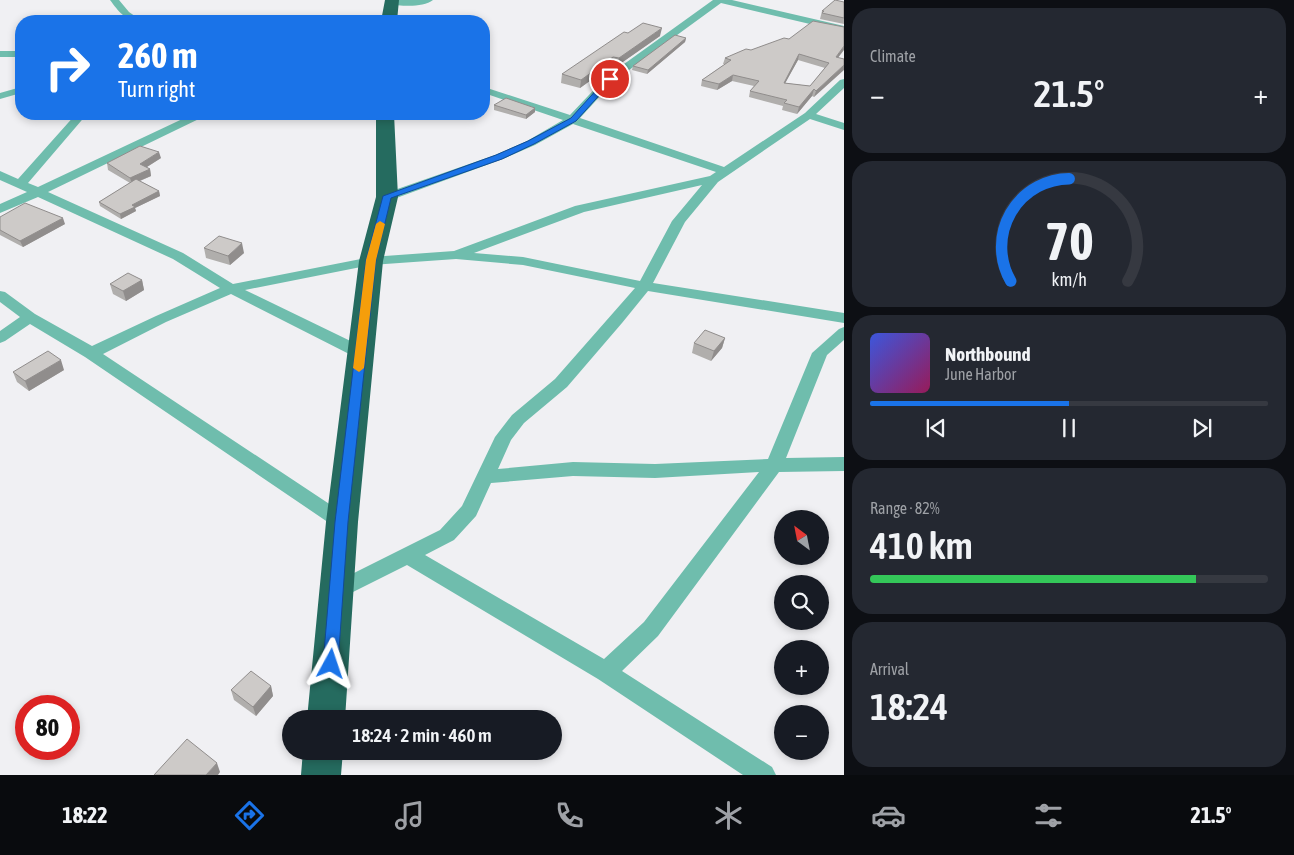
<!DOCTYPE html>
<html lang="en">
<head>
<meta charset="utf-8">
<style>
  :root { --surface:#171b24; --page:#242831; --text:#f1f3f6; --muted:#9ea1a6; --line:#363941; --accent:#1a73e8 }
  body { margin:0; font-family:"Asap Condensed",sans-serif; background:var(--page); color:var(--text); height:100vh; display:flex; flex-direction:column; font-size:19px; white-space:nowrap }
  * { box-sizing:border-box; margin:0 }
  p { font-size:16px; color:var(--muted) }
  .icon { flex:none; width:28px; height:28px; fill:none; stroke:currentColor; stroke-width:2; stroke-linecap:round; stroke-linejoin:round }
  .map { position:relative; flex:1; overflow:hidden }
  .side { display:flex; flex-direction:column; gap:8px; padding:8px; background:#0d0f14; width:450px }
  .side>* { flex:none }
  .guide { position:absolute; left:15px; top:15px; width:475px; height:105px; border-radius:20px; box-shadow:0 2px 8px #0003; background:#1a73e8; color:#fff; overflow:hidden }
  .needle { width:32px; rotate:328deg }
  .tools { position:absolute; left:774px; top:510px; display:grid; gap:10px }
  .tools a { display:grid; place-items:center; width:55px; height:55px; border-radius:50%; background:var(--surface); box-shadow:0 2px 8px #0003; font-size:25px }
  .speed { position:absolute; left:15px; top:695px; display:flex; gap:10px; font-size:25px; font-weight:700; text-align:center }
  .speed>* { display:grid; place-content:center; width:65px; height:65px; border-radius:50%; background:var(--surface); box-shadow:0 2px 8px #0003; line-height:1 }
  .speed .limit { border:8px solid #d22; background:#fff; color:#111 }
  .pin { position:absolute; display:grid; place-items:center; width:42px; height:42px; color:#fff; margin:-21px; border:2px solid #fff; border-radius:50%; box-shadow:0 1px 5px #0007 }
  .me { position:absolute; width:55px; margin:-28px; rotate:5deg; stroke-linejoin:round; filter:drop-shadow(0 0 4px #0008) }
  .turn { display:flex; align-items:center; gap:18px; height:105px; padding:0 20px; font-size:22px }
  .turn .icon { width:65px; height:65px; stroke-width:2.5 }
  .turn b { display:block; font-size:35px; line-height:42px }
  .big { font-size:38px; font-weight:600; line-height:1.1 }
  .side .tile { flex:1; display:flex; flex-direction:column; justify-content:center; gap:8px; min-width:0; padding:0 18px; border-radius:20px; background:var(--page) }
  .side .dial { align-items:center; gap:0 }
  .dial svg { height:130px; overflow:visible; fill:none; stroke:var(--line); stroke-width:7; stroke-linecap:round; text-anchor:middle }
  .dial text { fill:var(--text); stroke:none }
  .song { display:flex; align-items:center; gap:15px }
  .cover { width:60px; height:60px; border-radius:8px; background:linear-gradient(135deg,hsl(230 70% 55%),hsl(330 70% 35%)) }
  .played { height:5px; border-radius:2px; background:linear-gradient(90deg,var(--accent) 50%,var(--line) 50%) }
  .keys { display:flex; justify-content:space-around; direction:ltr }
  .heat { display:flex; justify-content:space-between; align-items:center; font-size:28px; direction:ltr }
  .charge { height:8px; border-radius:4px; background:linear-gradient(90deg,#34c759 82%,var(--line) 0) }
  .trip { position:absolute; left:282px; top:710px; width:280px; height:50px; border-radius:25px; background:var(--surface); box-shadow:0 2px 8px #0003; font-weight:600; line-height:50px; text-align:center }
  .tab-bar { display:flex; height:80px; justify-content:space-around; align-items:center; background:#090b0e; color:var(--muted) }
  .tab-bar .icon { width:35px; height:35px }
  .tab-bar .active { color:var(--accent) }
  .tab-bar b { font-size:22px; color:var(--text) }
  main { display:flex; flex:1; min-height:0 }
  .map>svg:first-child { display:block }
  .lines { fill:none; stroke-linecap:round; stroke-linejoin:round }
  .street { fill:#6fbdad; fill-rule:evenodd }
  .highway { fill:#256b5f; fill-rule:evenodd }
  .wall { fill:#b0aeac; fill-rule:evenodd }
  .shaded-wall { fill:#908d8c }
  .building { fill:#cdcac8; stroke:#908d8c; fill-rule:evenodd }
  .route { fill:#1a73e8; stroke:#114b97 }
  .slow { fill:#f59e0b }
</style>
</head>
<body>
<main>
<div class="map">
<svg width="844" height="775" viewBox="0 0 844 775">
  <rect width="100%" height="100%" fill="#f0f0f3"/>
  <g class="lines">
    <!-- street -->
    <path class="street" d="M110,0H119L129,12L142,21C126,22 119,12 110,0Z
      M388,0H433C423,8 401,6 388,4Z
      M713,0H732L844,26V32L721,3L614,81L580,118L724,167L805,113L840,80L844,79V88L816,114L844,123V130L810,119L718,182L685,222L653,283L844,313V323L648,291L622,323L567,387L524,423L511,440L498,469L573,462L655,464L768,459L812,353L839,329L844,327V340L827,355L786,458L844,457V471L779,472L658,636L622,671L772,767L776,775H743L598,679L407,565L337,600L330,597L327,591L330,585L440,530L462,506L495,437L512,415L555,379L635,288L523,265L456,259L371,265L245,290L367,349L369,353L367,357H355L231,294L166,322L103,354L349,517L351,522L349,527L342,529L335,527L85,357L30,324L5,341L0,343V331L20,317L0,302V291L5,292L35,314L92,346L156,316L220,288L173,259L38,197L0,213V204L27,192L0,180V171L18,179L76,114H87L28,183L38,187L193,114H206L205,116L48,192L183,253L233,284L371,257L454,251L575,206L710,176L716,172L573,124L535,145L503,159L391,200H383L381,197L383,194L495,155L527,141L563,120L484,93V87L570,115L606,77ZM702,185L672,221L640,281L523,257L474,253L584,212ZM759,472L644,622L604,659L425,555L454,540L476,516L491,483L573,476L655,478Z
      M0,51H21V57H0Z
      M21,87V93L0,99V93Z"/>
    <!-- highway -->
    <path class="highway" d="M385,0H399L397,21H381Z
      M376,114H394L398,197L383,261L358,522L345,719H307L326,522L359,261L376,197Z
      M303,751H343L341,775H301Z"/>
  </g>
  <!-- wall -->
  <path class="wall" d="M844,2V24L820,19L822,11Z
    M628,33L660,36L617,66L612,65L580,88L561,83L562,74Z
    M686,38L685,42L647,74L632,70L633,66Z
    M789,39L838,58L814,97L812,96L797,114L782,110L783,106L749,97L750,91L754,86L732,81L717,90L701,86L702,80L725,64H723L725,58ZM798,60L825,68L810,86L785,83Z
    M494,105L535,108V112L526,119L494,110Z
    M161,158L147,167L150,169L151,176L140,181L159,191L160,196L135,208L136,211L121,219L100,206L99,202L130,183L108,170L107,163Z
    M0,217L65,224L23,247L0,235Z
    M204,248L244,253L230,265L206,258Z
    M142,280L144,290L126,301L113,294L110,284Z
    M725,338L722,348L711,361L692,353L694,343Z
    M64,370L29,391L17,382L13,372Z
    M271,686L273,696L256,716L234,700L231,690Z"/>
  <!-- shaded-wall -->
  <path class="shaded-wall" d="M662,28L660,36L617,66L619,58Z
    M686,38L685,42L647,74L648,70Z
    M844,46V50L834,63L836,57Z
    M799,54L798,60L782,89L784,83Z
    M613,57L612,65L580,88L581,80Z
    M844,65V70L814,97L816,91Z
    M733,75L732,81L717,90L719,84Z
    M814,89L812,96L797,114L799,107Z
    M535,108V112L526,119V115Z
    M159,152L161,158L142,170L140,164Z
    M150,169L151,176L132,184L130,178Z
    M159,191L160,196L135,208L136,211L121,219L120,214L132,205Z
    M63,218L65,224L23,247L20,241Z
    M242,243L244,253L230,265L228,256Z
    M142,280L144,290L126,301L123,291Z
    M725,338L722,348L711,361L714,351Z
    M61,360L64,370L29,391L25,381Z
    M271,686L273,696L256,716L253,707Z
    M217,763L220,772L218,775H206Z"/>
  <!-- building -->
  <path class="building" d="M835,0L844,2V18L822,13L824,11H822Z
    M813,21L844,27V46L836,57L844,59V65L816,91L814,89L799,107L784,103L787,100L750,91L759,81L733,75L719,84L702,80L731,60L725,58L746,49L751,50L784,38L789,39ZM799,54L829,63L810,86L784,83Z
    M643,23L662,28L619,58L613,57L581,80L562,74L624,32L628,33Z
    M675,35L686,38L648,70L633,66Z
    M506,98L535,108L526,115L494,105Z
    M140,146L159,152L140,164L150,169L130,178L107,163Z
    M136,179L159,191L132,205L135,207L120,214L99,202Z
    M25,203L63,218L20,241L0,230V217Z
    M219,236L242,243L228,256L204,248Z
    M128,273L142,280L123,291L110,284Z
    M705,330L725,338L714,351L694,343Z
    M48,351L61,360L25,381L13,372Z
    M251,671L271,686L253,707L231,690Z
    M187,739L217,763L206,775H154Z"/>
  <!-- route -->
  <path class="route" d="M608,77L614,79L576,121L534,144L502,159L391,198L376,260L348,522L338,664L336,669L331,671L325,669L323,664L335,522L366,260L383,196L496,155L528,141L571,118Z"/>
  <!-- slow -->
  <path class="slow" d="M380,221L385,224L376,260L364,368L359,372L353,368L366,260L376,224Z"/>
</svg>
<div class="tools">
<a><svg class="needle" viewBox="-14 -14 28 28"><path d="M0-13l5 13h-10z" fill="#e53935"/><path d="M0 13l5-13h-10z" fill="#9ea1a6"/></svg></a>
<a><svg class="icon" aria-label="search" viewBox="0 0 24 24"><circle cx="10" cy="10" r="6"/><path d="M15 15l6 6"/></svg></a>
<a>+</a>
<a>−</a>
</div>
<div class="speed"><div class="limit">80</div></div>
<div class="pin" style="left:610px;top:79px;background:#d93025"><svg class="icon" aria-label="arrive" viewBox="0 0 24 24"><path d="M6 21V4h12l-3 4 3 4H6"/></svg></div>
<svg class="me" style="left:331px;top:664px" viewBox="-20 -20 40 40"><path d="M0-17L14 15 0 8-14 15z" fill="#1a73e8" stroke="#fff" stroke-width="4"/></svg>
<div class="trip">18:24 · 2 min · 460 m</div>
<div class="guide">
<div class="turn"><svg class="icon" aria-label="right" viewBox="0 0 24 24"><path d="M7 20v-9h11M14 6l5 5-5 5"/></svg><div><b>260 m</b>Turn right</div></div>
</div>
</div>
<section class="side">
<div class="tile"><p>Climate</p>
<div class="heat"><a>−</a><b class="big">21.5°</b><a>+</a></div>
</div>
<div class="tile dial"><svg viewBox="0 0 100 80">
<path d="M14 69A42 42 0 1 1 86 69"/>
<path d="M14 69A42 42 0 0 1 50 6" stroke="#1a73e8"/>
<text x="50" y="56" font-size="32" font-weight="700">70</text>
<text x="50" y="72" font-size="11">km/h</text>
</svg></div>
<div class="tile">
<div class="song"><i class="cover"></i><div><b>Northbound</b><p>June Harbor</p></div></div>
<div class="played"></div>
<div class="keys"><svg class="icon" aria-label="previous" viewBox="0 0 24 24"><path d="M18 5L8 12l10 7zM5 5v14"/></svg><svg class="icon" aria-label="pause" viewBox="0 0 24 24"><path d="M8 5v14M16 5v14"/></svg><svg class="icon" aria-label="next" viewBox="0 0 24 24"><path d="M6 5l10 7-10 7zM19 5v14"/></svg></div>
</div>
<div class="tile"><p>Range · 82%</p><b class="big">410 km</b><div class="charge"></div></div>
<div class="tile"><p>Arrival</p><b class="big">18:24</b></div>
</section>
</main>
<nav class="tab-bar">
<b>18:22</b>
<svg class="icon active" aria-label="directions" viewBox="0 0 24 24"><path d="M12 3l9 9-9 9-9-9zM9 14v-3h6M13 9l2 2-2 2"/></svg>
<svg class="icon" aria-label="music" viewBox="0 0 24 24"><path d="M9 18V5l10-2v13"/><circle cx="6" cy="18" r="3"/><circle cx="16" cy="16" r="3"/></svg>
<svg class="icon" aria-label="phone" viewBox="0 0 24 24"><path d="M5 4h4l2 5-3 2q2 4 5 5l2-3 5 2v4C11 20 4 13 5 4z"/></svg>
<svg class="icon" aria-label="climate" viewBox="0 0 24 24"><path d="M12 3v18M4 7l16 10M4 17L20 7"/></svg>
<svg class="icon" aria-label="car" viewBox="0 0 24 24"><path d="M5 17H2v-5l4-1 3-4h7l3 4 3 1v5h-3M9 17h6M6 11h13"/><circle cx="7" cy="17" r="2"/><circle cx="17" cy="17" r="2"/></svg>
<svg class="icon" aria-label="filters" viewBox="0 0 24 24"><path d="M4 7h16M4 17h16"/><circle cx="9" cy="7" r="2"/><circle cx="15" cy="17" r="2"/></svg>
<b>21.5°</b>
</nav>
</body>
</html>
